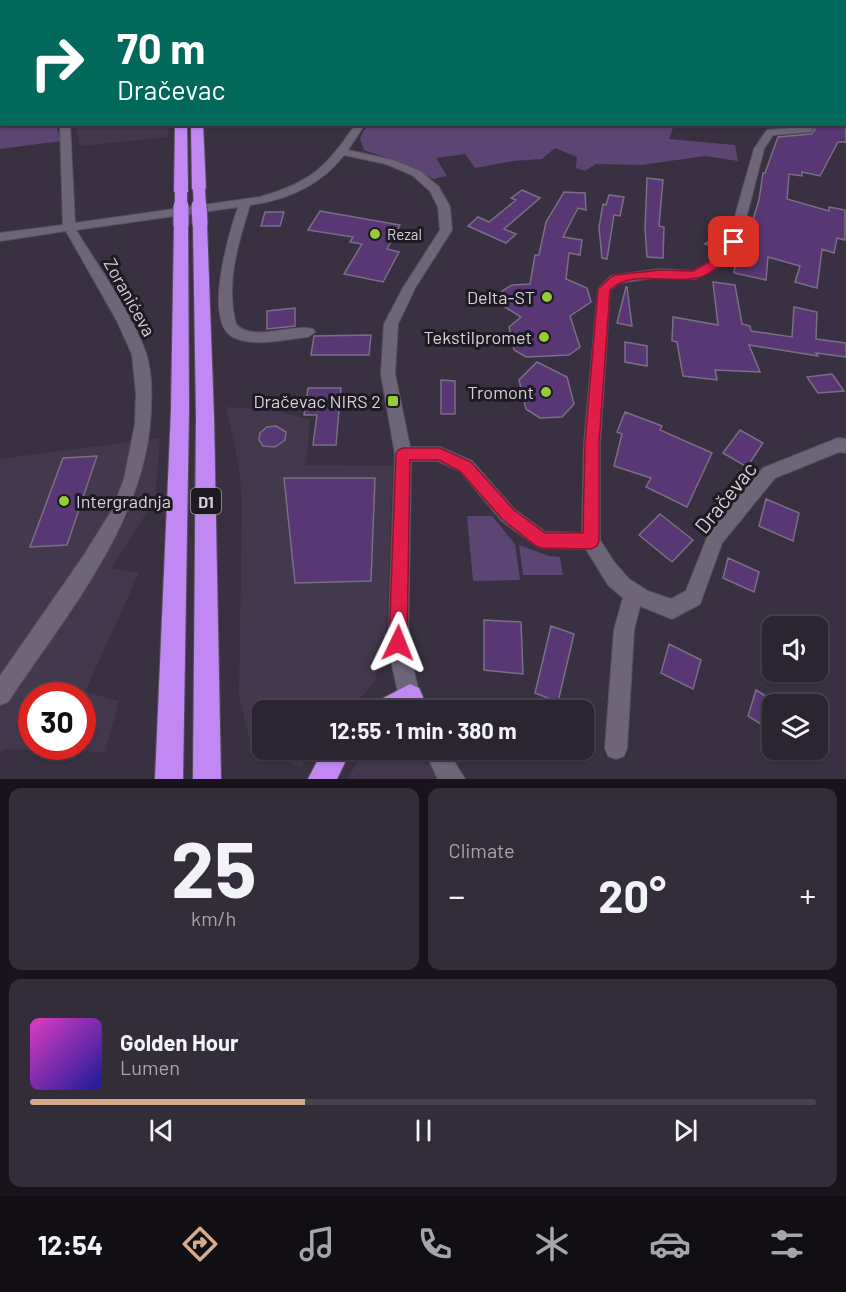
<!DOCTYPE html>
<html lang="en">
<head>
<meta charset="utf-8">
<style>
  :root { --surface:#2b2531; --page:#332d39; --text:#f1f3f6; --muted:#a6a5ab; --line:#47424d; --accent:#d6ab8b }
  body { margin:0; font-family:Barlow,sans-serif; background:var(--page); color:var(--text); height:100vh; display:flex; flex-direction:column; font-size:22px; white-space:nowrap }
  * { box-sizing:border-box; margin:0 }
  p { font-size:20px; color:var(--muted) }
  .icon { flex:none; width:33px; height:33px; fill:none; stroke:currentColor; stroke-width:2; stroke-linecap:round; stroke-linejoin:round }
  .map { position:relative; height:779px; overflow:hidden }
  .details { display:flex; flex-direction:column; gap:9px; padding:9px; background:#18141b; flex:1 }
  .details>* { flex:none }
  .guide { position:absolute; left:0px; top:0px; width:846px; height:126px; box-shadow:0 2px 4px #0004,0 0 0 2px var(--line); background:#00695c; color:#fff; overflow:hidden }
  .controls { position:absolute; left:762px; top:616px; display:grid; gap:12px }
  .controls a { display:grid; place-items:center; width:66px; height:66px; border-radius:12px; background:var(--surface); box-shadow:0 2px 4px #0004,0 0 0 2px var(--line); font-size:30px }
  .speed { position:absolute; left:18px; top:682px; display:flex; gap:12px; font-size:30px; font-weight:700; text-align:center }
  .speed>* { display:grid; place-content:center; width:78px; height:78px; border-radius:50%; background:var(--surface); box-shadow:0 2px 4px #0004,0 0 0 2px var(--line); line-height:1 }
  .speed .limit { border:9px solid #d22; background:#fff; color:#111 }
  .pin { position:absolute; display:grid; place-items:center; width:51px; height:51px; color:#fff; margin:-26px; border-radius:12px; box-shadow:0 3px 9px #0006 }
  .me { position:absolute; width:66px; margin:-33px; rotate:2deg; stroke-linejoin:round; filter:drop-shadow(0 0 4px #0008) }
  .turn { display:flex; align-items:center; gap:21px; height:126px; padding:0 18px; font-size:27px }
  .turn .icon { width:78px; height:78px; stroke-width:2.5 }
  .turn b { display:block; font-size:42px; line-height:51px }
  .big { font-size:45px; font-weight:700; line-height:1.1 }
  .details .tile { flex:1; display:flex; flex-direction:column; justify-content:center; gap:9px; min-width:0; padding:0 21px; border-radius:12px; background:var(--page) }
  .details .dial { align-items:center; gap:0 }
  .dial b { font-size:78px; line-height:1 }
  .song { display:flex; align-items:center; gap:18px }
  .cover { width:72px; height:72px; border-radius:9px; background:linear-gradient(135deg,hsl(310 70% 55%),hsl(240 70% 35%)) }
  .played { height:6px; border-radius:3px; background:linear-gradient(90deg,var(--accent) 35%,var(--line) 35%) }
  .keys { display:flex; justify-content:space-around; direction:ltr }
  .heat { display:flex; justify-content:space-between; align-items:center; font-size:33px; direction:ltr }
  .details .tiles { flex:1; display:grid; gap:9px; grid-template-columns:1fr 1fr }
  .tile:last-child { grid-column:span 2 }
  .trip { position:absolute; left:252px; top:700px; width:342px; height:60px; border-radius:12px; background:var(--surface); box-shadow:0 2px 4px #0004,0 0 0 2px var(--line); font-weight:700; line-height:60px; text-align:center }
  .menu { display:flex; height:96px; justify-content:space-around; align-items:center; background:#110f14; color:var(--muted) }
  .menu .icon { width:42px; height:42px }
  .menu .active { color:var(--accent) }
  .menu b { font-size:27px; color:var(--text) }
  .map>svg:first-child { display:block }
  .built { fill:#43384e; fill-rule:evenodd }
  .green { fill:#5d4573 }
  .building { fill:#593775; stroke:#796f82; stroke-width:1.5 }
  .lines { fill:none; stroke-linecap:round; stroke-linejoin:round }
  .minor-casing { stroke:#57505d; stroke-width:2 }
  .highway-casing { stroke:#57505d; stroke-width:2 }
  .minor { fill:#6e6578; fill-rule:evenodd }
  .highway { fill:#c188f3; fill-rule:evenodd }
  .highway-bridge-far1-casing { stroke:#57505d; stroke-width:14; stroke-linecap:butt }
  .highway-bridge-casing { stroke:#57505d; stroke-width:17; stroke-linecap:butt }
  .highway-bridge-far1 { stroke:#c188f3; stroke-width:12 }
  .highway-bridge { stroke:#c188f3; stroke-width:15 }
  .route { fill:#e11d48; stroke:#92132f; stroke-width:1.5 }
  .poi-dot { fill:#97cc39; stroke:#1e1a22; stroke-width:2 }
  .labels { text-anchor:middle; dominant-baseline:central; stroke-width:6; stroke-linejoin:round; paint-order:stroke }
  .far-poi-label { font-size:15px; fill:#d6d1dc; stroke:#1e1a22; text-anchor:start }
  .shield { fill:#1e1a22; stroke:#9f9aa4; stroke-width:1.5 }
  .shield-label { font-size:16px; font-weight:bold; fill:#d6d1dc }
  .street-label { font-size:18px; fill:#d6d1dc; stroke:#1e1a22 }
  .poi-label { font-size:18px; fill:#d6d1dc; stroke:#1e1a22; text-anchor:end }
  .near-street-label { font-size:21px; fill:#d6d1dc; stroke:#1e1a22 }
</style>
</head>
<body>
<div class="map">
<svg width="846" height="779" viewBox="0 0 846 779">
  <rect width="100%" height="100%" fill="#393141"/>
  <!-- built -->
  <path class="built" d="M75,125V124L169,125L168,137L80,146Z
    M226,407L277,411L310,420L306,465L393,466L386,633L375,681L349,711H262V750H316L301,767L252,750L239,696L242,499L238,460Z
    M160,438L155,499L112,568L139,573L85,692L119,701L105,752L4,749L0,755V459ZM32,696H82V747H32Z
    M383,752L407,754L458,779H348L358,760Z"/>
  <!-- green -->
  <path class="green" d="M0,103L2,124L56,125L61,141L0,149Z
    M367,125H674L669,139L735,145L738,161L705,156L641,165L596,164L585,171L576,168L577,157L555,148L542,159L513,161L475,168L465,154L436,158L447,176L433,179L405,164L364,150L360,138Z
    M467,516H492L515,544L520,580L473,581Z
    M519,545L549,556L560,557L563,575H523Z"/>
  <!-- building -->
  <path class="building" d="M812,124H846V142H838L820,176L802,172V176L789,174L787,199L829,211V207L845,210V240L837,238L834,253L822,249L817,288L795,282L800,266L768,257L766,280L734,273L737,253L734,252L743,240L745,242L747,226H751L759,200L763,173H765L778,137L811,134L815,130Z
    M647,178L663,180L659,226L664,227L663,258L647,257L645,229Z
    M522,190L540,198L504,229L516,234L506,243L468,226L478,217L489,222L516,200L511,198Z
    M564,192L585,193L586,210L578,208L563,237L582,240L580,255L569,253L566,279L587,288L591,302L570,316L580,347L569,355L526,357L514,350L509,327L521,317L505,307L502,291L512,285L530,284L535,255H539L546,222Z
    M609,195L624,197L620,216L614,215L607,259L602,258L599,227L603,204L606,205Z
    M320,211L400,225L387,249L399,252L383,282L344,274L362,244L350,242L353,237L308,230Z
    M265,212H284L280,226H261Z
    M723,231L728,233L726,240L719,248L705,244Z
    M713,282L735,285L742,324L750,326L751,331L792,337L794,307L817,312L816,339L846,343V357L816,353L818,356L749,345L760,372L715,370L717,380L683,376L677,342L672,341L673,317L718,325Z
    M626,287H627L632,326L617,323Z
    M295,308V326L267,329V311Z
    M371,335L369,355H311L314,336Z
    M625,342L647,346V366L625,362Z
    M537,362L567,377L574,404L562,417L540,418L526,409L519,380Z
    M832,374L844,391L818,393L807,377Z
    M441,380L455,381V414H441Z
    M308,388H341L336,445H313L317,415H304Z
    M625,412L662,426L660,430L712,453L687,507L646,487L651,478L614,466L622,434L617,432Z
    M276,426L286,432L285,440L275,447L263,446L259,440L260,433L267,427Z
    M740,430L763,443L747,467L723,453Z
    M97,456L67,545L30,547L63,458Z
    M284,478H375L371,581L295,583Z
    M766,499L799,513L793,541L759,526Z
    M660,514L693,540L672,562L639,535Z
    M728,558L759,572L754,592L723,578Z
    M484,620L521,622L523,674L484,670Z
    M551,626L574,634L558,702L535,693Z
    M669,644L701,660L693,689L661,673Z
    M756,690L772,700V731L748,716Z"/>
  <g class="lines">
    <!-- minor casing -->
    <g class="minor-casing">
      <path id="minor" d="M25,0L45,2H26Z
        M199,0H205L206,2H199Z
        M844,80H846V86L844,85Z
        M60,124H70L75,223L260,197C312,182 325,168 356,124H365L348,150L393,160L420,171L439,187L450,207L452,230L415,288L398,324L395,374L410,447H440L472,461L514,509L545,532L582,533L584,443L598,289L611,276L615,275L660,269L693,271L709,262L728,241L754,149L767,130L802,127L800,124H809L813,130L811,132L773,135L764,149L740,242L717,268L695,279L660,277L619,283L610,290L600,443V540L614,562L629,579L648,591L671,599L686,591L709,532L763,468L838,438L846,439V453L839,452L775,478L722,543L700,604L672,619L640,606L634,630L627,748L624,756L616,759L608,756L605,748L614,630L623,598L608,585L586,549L542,548L536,546L502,521L460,471L438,461H411L408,647L420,696L427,711H405L399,697L388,647L395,454L381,374L384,324L403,288L440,230L438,207L430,191L412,175L386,164L344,155C320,186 287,200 250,205C238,243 225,284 236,324C252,343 292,323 313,329L315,332L308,337C285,339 257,347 235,338C201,324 230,231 238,207L76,230C99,268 131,311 146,353C151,369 152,390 151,407C149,518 67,613 8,702L0,705V676L84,555L112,510L124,479L135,424L136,393L132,354L117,321L66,231L0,241V233L63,225Z
        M424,750H447L465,779H438Z"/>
    </g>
    <!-- highway casing -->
    <g class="highway-casing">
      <path id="highway" d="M175,0H183V2H175Z
        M175,124H187L188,192L181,196L174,192Z
        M191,124H203L206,189L199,193L192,189Z
        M200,220L207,224L214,417L221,779H193L196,417L193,224Z
        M181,221L188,225L189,410L183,779H155L171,410L174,225Z
        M410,684L419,688L423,697C415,717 391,711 372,711L376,702Z
        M323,750H351L337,779H308Z"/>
    </g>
    <!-- minor -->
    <use href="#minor" class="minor"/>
    <!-- highway -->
    <use href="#highway" class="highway"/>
    <!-- highway-bridge-far1 casing -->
    <g class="highway-bridge-far1-casing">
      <path id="highway-bridge-far1" d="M199,189L200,207
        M181,192V207"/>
    </g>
    <!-- highway-bridge casing -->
    <g class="highway-bridge-casing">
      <path id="highway-bridge" d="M181,206V225
        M199,206L200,224"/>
    </g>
    <!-- highway-bridge-far1 -->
    <use href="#highway-bridge-far1" class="highway-bridge-far1"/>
    <!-- highway-bridge -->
    <use href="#highway-bridge" class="highway-bridge"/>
  </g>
  <!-- route -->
  <path class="route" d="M734,239L740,242C729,256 715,274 697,278C670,284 632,269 610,290L599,443V541L597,546L591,549L542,548L536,546L503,520L460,471L439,460H410L407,643L404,649L398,652L391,649L389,643L396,454L398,450L403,448H440L471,462L514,510L545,533H583L585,443L598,289L611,277L615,275L660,270L693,271L709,262L731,240Z"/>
  <!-- markers -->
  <g class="poi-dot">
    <circle cx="375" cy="234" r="6"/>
    <circle cx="547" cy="297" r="6"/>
    <circle cx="544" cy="337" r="6"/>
    <circle cx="546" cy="392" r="6"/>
    <rect x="387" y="395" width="12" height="12" rx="3"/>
    <circle cx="64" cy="501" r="6"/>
  </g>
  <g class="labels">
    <!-- far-poi labels -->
    <g class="far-poi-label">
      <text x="387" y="234">Rezal</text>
    </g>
    <!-- shield labels -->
    <rect class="shield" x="191" y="488" width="30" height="26" rx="4.5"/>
    <g class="shield-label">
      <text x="206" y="501">D1</text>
    </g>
    <!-- street labels -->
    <g class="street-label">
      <text transform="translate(130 297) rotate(61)">Zoranićeva</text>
    </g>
    <!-- poi labels -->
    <g class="poi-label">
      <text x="535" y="297">Delta-ST</text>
      <text x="532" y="337">Tekstilpromet</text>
      <text x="534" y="392">Tromont</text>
      <text x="381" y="401">Dračevac NIRS 2</text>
      <text x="76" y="501" text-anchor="start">Intergradnja</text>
    </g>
    <!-- near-street labels -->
    <g class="near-street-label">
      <text transform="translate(725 497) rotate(-51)">Dračevac</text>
    </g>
  </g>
</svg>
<div class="controls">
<a><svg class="icon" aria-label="sound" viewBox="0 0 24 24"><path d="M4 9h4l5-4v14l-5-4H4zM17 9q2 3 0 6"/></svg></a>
<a><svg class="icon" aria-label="layers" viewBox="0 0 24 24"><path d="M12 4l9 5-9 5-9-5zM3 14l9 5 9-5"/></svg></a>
</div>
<div class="speed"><div class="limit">30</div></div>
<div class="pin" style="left:734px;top:242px;background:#d93025"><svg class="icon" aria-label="arrive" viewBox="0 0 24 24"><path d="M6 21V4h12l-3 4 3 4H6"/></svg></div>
<svg class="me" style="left:398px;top:643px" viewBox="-20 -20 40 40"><path d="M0-17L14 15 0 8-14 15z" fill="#e11d48" stroke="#fff" stroke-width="4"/></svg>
<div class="trip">12:55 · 1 min · 380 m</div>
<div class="guide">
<div class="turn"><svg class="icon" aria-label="right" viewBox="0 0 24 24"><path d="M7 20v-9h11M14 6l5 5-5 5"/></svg><div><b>70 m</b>Dračevac</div></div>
</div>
</div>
<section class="details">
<div class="tiles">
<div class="tile dial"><b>25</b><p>km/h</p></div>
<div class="tile"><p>Climate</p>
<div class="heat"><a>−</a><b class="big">20°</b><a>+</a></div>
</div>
<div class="tile">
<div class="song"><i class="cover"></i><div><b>Golden Hour</b><p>Lumen</p></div></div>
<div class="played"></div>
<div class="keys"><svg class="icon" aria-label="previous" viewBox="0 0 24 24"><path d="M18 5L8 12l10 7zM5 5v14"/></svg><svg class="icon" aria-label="pause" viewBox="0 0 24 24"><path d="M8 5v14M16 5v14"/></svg><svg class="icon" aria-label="next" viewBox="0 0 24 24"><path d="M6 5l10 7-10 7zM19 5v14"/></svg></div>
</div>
</div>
</section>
<nav class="menu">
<b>12:54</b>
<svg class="icon active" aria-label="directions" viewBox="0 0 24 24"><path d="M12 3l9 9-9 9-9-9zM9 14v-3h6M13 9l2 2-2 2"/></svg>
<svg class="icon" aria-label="music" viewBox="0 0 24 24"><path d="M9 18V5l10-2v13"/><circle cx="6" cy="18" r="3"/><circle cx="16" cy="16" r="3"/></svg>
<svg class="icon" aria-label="phone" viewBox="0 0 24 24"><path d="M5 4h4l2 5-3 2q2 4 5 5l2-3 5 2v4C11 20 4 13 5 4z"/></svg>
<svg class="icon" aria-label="climate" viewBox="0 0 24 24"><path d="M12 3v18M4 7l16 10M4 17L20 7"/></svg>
<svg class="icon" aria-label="car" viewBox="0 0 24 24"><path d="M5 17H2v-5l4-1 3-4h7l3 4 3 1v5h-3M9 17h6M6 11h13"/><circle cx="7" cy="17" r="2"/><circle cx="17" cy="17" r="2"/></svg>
<svg class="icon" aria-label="filters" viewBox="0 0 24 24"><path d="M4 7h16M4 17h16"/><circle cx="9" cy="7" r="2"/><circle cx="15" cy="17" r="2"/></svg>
</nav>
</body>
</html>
